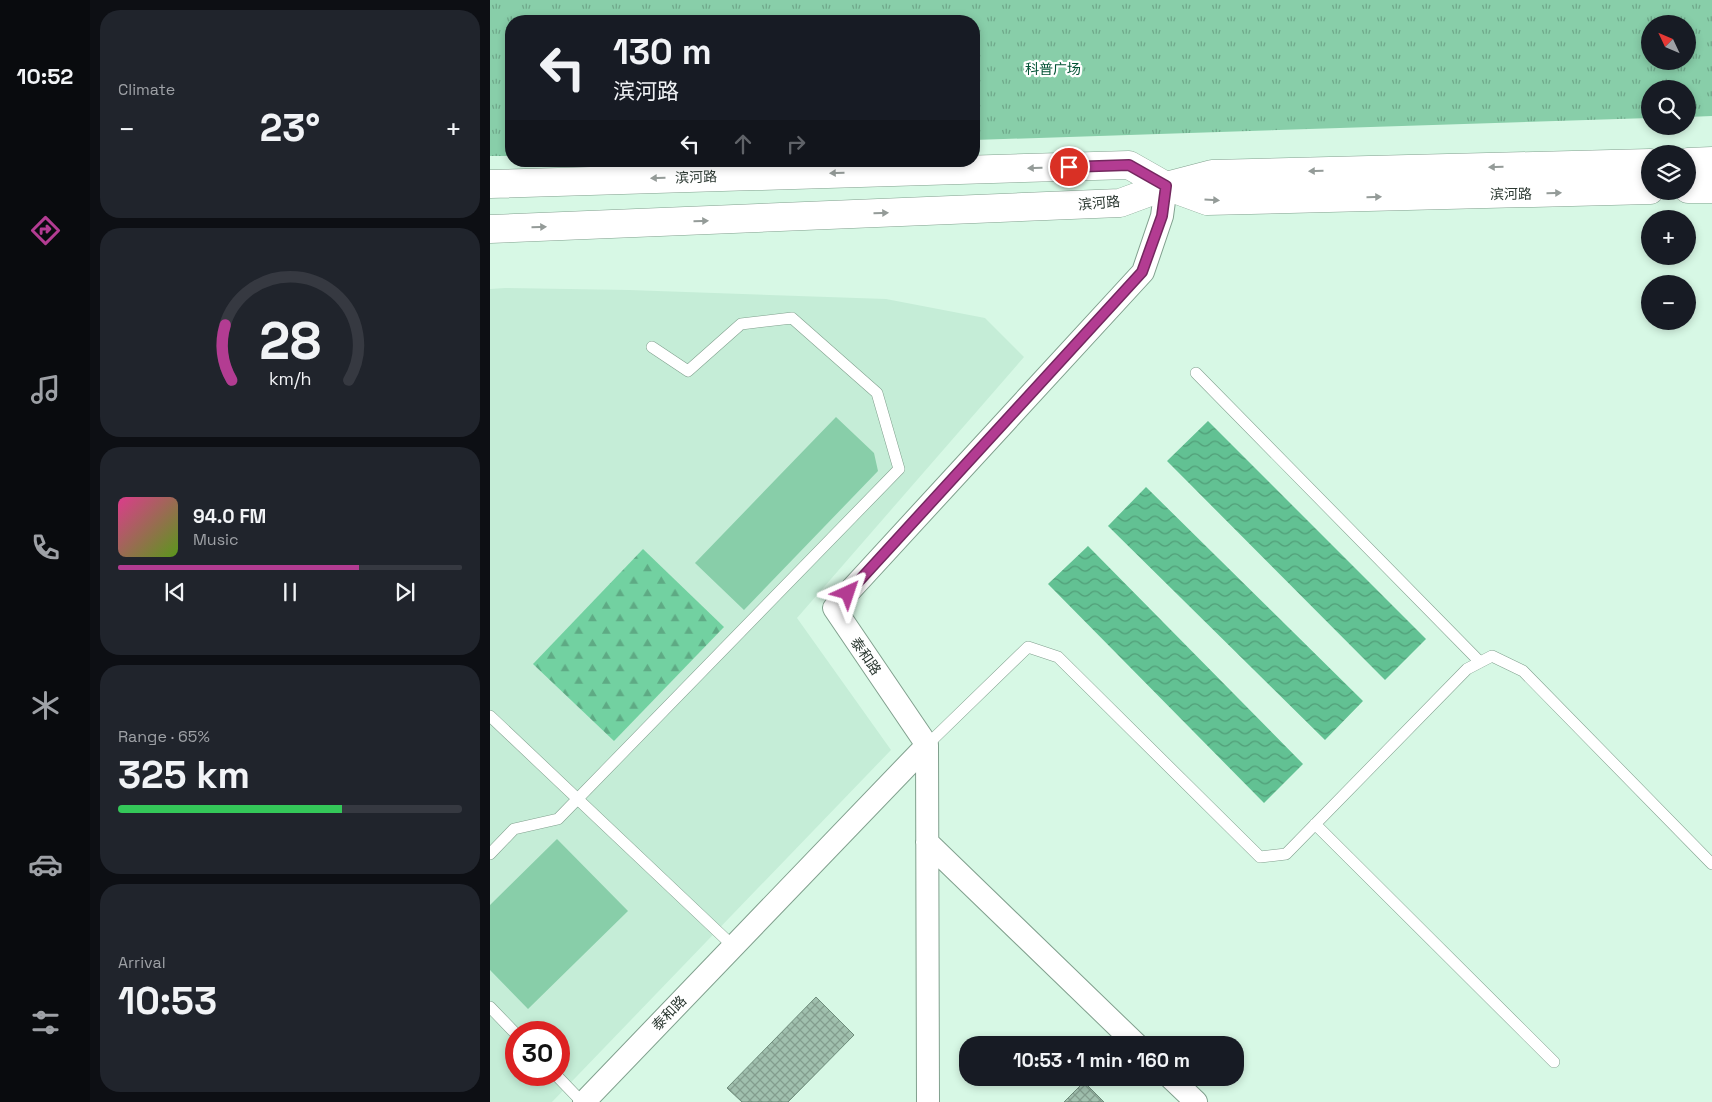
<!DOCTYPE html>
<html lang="en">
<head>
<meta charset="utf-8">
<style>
  :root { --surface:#171b24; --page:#20242c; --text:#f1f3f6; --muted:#9ea1a6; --line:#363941; --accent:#b33c92 }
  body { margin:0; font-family:"Space Grotesk","Noto Sans SC",sans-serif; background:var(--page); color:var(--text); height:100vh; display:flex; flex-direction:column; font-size:19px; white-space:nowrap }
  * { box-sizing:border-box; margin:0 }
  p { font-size:16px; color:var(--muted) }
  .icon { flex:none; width:28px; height:28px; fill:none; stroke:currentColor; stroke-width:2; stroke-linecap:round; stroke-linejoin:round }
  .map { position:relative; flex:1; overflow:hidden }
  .sheet { display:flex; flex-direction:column; gap:10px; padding:10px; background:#0d0f14; width:400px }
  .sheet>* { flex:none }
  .banner { position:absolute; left:15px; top:15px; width:475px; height:152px; border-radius:20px; box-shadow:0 2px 8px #0003; background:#171b24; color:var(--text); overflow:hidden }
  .needle { width:32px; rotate:314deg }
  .fabs { position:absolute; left:1151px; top:15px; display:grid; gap:10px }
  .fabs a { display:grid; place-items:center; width:55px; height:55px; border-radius:50%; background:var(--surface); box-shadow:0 2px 8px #0003; font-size:25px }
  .speed { position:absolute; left:15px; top:1021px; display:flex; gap:10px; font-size:25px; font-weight:700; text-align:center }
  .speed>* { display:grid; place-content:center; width:65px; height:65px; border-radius:50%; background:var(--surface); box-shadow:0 2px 8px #0003; line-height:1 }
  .speed .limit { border:8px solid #d22; background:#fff; color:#111 }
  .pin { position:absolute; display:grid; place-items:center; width:42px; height:42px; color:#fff; margin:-21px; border:2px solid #fff; border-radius:50%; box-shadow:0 1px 5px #0007 }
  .me { position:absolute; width:55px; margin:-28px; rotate:42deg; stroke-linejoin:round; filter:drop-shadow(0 0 4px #0008) }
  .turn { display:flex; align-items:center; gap:18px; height:105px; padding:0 25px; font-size:22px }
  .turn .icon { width:65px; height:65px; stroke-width:2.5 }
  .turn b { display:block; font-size:35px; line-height:42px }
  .lanes { display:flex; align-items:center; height:48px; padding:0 25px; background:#0003; justify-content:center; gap:25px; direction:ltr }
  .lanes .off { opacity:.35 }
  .big { font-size:38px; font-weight:700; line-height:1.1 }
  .sheet .card { flex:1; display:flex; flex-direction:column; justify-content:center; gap:8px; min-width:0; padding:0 18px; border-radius:20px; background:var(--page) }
  .sheet .dial { align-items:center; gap:0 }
  .dial svg { height:130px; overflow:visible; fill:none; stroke:var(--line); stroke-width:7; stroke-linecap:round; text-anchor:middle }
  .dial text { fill:var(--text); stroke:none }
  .song { display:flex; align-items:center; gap:15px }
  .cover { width:60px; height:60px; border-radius:8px; background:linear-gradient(135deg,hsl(330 70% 55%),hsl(90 70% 35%)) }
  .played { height:5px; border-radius:2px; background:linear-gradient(90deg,var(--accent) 70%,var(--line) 70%) }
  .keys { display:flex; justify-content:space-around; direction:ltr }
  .heat { display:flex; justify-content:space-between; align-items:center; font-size:28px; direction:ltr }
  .charge { height:8px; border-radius:4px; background:linear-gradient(90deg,#34c759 65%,var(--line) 0) }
  .trip { position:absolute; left:469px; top:1036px; width:285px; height:50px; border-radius:20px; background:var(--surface); box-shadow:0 2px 8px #0003; font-weight:700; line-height:50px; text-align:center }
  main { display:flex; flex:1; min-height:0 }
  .tabs { display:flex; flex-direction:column; width:90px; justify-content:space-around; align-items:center; background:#090b0e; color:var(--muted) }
  .tabs .icon { width:35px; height:35px }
  .tabs .selected { color:var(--accent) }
  .tabs b { font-size:22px; color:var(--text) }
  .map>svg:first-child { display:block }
  .built { fill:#c5edd7; fill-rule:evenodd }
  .grass { fill:#88cea9 }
  .forest { fill:url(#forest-firs) }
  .park { fill:url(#park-tufts); fill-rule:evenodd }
  .water { fill:url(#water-waves) }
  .building { fill:url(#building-cross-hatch); stroke:#6e8c7b }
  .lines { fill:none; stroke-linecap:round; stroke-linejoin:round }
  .lane-casing { stroke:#81a08e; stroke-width:12 }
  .street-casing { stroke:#81a08e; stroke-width:24 }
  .primary-casing { stroke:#81a08e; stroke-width:29 }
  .lane { stroke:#fff; stroke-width:11 }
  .street { stroke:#fff; stroke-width:22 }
  .primary { stroke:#fff; stroke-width:28 }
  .oneway { fill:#949b98 }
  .route-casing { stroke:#74275f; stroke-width:12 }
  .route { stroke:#b33c92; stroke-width:9 }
  .labels { text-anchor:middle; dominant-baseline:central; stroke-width:4.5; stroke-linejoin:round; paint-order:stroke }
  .park-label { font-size:14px; fill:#035335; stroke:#fff }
  .street-label { font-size:14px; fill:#2a3730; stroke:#fff }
</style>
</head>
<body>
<main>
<nav class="tabs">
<b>10:52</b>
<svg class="icon selected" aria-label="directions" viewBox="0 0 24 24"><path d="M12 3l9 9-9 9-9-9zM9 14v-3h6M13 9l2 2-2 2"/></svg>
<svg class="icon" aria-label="music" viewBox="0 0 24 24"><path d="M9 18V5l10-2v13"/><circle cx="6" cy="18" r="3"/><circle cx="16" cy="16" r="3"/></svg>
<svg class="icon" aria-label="phone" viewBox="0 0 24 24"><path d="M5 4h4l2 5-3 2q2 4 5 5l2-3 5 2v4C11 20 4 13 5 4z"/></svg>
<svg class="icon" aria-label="climate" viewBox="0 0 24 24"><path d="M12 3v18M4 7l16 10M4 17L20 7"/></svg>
<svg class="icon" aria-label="car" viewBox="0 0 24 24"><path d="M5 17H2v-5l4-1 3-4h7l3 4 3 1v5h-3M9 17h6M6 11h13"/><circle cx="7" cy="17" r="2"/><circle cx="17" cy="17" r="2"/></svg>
<svg class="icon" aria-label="filters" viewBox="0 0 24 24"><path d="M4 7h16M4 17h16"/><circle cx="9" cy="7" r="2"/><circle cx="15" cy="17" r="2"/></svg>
</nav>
<section class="sheet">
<div class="card"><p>Climate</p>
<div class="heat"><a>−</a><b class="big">23°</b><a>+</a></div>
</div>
<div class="card dial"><svg viewBox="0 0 100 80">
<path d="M14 69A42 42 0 1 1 86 69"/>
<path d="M14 69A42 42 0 0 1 10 35" stroke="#b33c92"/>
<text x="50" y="56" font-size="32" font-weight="700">28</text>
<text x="50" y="72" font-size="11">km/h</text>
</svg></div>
<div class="card">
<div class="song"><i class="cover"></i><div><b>94.0 FM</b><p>Music</p></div></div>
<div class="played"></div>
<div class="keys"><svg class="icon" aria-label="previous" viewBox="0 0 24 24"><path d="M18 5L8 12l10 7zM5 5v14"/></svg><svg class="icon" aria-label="pause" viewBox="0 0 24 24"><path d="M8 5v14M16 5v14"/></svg><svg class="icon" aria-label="next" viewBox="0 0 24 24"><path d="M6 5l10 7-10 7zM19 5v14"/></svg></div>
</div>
<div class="card"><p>Range · 65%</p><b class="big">325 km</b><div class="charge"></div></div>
<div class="card"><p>Arrival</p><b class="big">10:53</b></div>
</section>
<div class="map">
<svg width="1222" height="1102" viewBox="0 0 1222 1102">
  <defs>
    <pattern id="forest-firs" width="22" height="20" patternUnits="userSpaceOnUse" patternTransform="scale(1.25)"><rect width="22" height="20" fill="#72d1a1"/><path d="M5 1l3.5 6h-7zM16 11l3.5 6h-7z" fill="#5eaa84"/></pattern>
    <pattern id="park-tufts" width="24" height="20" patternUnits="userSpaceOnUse" patternTransform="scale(1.25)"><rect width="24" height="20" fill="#88cea9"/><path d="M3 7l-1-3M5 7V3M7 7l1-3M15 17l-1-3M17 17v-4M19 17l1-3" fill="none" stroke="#6fa88a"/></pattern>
    <pattern id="water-waves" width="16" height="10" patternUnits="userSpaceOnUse" patternTransform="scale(1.25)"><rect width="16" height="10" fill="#62c193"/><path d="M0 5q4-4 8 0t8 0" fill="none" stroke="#519e78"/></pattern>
    <pattern id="building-cross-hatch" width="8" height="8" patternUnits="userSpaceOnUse" patternTransform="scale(1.25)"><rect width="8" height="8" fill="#a0c0ae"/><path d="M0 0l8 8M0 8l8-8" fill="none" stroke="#839d8e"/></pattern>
  </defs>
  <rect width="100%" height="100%" fill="#d7f8e5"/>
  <!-- built -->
  <path class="built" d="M15,288L139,290L396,299L495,318L534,357L307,618L401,750L62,1102H0V289ZM26,1032H69V1075H26Z"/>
  <!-- grass -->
  <path class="grass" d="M346,417L384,453L388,471L254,610L205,563Z
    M67,839L138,911L38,1009L0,970V905Z"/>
  <!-- forest -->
  <path class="forest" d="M153,549L234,627L124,741L43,664Z"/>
  <!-- park -->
  <path class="park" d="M0,0H1222V116L1198,117V89H1160V118L484,140V21H21V156H0ZM1160,24H1198V61H1160Z"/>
  <!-- water -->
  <path class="water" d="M718,421L936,639L895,680L677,461Z
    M656,487L873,701L835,740L618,526Z
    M598,546L813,764L774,803L558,584Z"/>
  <!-- building -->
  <path class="building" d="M326,997L364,1035L298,1102H252L237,1088Z
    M594,1082L614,1102H574Z"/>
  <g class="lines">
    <!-- lane casing -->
    <g class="lane-casing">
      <path id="lane" d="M706,373L990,662
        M0,716L243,946
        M437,745L538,647L568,657L770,857L796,854L977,669L1002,656L1033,671L1222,864
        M825,824L1064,1062
        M0,854L24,829L68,819L409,469L387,393L302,318L251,324L198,371L162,347
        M0,1007L26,1034
        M66,1075L92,1102"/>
    </g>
    <!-- street casing -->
    <g class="street-casing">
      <path id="street" d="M437,745L438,1102
        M437,842L647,1045
        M681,1078L706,1102
        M94,1102L437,745L344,608L653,272L672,216L676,186"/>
    </g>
    <!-- primary casing -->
    <g class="primary-casing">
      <path id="primary" d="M1198,162L1222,161
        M0,184L639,165L676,186L717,201L1160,190
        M1198,189H1222
        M0,229L630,203L676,186L722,174L1160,163"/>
    </g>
    <!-- lane -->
    <use href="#lane" class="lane"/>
    <!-- street -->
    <use href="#street" class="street"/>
    <!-- primary -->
    <use href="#primary" class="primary"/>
  </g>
  <!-- one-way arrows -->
  <defs><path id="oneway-solid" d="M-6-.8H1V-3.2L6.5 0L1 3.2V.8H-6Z" transform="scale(1.25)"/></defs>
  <g class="oneway">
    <use href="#oneway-solid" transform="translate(1006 167) rotate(179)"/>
    <use href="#oneway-solid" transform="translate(545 168) rotate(178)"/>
    <use href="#oneway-solid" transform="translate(826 171) rotate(179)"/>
    <use href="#oneway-solid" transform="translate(347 173) rotate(178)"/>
    <use href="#oneway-solid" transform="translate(168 178) rotate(178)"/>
    <use href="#oneway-solid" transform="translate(1064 193) rotate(-1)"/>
    <use href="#oneway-solid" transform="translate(884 197) rotate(-1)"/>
    <use href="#oneway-solid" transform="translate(722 200) rotate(3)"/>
    <use href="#oneway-solid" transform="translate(391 213) rotate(-2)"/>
    <use href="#oneway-solid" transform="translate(211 221) rotate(-2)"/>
    <use href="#oneway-solid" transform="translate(49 227) rotate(-2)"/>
  </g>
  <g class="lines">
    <!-- route casing -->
    <g class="route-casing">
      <path id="route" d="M358,593L652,272L672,216L676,186L639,165L579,167"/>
    </g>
    <!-- route -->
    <use href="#route" class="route"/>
  </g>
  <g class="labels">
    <!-- park labels -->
    <g class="park-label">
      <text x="563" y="69">科普广场</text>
    </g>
    <!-- street labels -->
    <g class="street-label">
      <text transform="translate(206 177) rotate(-2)">滨河路</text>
      <text transform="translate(1021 194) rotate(-1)">滨河路</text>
      <text transform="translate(609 203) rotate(-5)">滨河路</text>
      <text transform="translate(376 656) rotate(56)">泰和路</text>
      <text transform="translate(179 1013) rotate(-46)">泰和路</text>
    </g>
  </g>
</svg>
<div class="fabs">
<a><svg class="needle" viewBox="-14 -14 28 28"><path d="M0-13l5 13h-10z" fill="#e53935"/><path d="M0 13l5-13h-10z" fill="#9ea1a6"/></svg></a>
<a><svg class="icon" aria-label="search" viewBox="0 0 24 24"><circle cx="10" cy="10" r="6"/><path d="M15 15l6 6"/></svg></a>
<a><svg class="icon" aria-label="layers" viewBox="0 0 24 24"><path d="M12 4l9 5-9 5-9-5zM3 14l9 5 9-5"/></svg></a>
<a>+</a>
<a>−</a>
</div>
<div class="speed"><div class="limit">30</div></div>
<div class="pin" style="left:579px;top:167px;background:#d93025"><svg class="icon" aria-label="arrive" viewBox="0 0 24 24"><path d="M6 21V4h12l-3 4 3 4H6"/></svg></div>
<svg class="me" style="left:358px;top:593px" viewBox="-20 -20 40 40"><path d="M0-17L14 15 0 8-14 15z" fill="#b33c92" stroke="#fff" stroke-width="4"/></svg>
<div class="trip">10:53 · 1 min · 160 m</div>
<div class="banner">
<div class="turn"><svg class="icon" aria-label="left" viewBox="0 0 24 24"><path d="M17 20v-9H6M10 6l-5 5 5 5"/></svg><div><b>130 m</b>滨河路</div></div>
<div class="lanes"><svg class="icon" aria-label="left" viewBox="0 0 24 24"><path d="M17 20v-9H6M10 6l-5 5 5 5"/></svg><svg class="icon off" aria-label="ahead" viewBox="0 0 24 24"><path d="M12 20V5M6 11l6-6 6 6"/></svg><svg class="icon off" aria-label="right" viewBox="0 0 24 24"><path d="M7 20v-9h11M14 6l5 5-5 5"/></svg></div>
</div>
</div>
</main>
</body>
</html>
